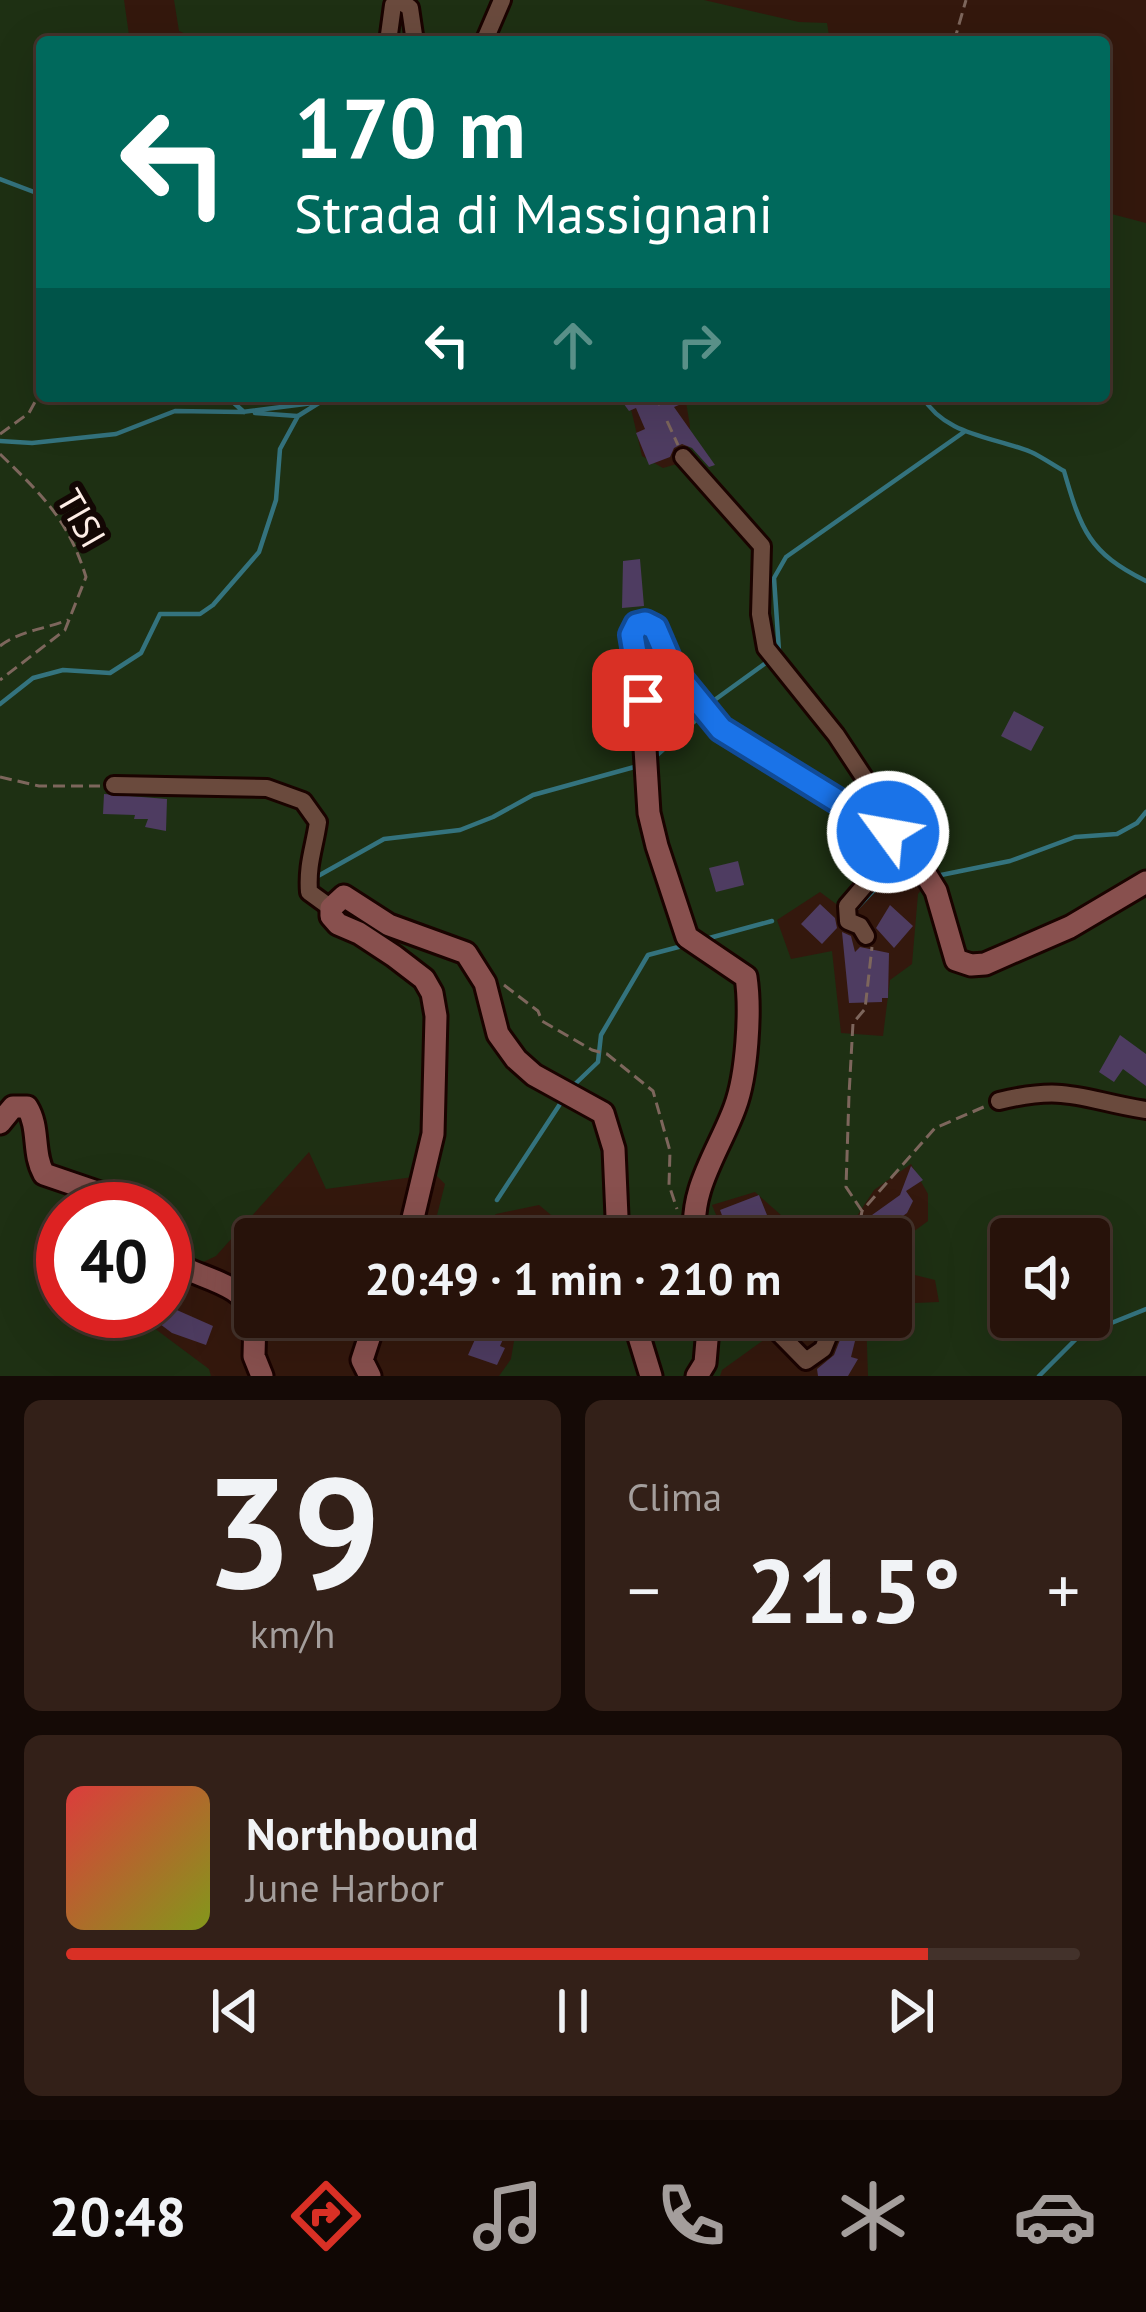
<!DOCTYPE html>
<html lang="it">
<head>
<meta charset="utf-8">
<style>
  :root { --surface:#27120a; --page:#332018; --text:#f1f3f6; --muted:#a49e9c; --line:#43322b; --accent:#d93025 }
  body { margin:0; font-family:"PT Sans",sans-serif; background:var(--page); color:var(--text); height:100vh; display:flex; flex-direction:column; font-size:45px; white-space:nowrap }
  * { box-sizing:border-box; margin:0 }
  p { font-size:39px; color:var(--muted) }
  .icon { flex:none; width:66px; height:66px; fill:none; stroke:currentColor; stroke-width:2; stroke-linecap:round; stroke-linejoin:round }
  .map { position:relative; height:1376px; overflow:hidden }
  .panel { display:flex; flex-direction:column; gap:24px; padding:24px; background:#150a06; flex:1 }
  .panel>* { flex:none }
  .guide { position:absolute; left:36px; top:36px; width:1074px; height:366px; border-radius:12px; box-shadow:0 12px 48px #0002,0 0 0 3px var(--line); background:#00695c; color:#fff; overflow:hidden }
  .tools { position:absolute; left:990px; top:1218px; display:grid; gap:24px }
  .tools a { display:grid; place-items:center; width:120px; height:120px; border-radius:12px; background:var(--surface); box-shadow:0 12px 48px #0002,0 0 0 3px var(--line); font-size:60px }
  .speed { position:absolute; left:36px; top:1182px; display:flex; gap:24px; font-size:60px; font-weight:700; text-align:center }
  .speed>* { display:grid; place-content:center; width:156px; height:156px; border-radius:50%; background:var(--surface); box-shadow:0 12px 48px #0002,0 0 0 3px var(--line); line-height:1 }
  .speed .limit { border:18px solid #d22; background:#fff; color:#111 }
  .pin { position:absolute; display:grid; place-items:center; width:102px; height:102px; color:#fff; margin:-51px; border-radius:24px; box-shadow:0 6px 18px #0006 }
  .me { position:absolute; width:132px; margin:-66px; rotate:302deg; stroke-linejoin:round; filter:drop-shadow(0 0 9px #0008) }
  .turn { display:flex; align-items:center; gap:42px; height:252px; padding:0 60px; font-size:54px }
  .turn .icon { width:156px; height:156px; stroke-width:2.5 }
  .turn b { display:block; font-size:84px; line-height:102px }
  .lanes { display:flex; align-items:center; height:114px; padding:0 60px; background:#0003; justify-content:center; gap:60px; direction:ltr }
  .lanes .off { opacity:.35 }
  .big { font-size:90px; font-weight:600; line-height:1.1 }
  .panel .widget { flex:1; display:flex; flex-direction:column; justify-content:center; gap:18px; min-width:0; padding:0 42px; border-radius:18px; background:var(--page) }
  .panel .dial { align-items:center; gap:0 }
  .dial b { font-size:156px; line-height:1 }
  .song { display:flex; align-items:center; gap:36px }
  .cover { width:144px; height:144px; border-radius:18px; background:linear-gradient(135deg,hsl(0 70% 55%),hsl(70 70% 35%)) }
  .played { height:12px; border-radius:6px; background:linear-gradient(90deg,var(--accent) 85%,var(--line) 85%) }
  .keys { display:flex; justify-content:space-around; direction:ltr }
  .heat { display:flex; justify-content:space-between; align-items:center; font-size:66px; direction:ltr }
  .panel .tiles { flex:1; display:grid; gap:24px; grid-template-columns:1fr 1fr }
  .widget:last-child { grid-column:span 2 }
  .trip { position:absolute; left:234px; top:1218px; width:678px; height:120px; border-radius:12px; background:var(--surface); box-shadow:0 12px 48px #0002,0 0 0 3px var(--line); font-weight:600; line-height:120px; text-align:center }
  .dock { display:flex; height:192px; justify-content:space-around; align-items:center; background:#100704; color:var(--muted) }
  .dock .icon { width:84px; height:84px }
  .dock .active { color:var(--accent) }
  .dock b { font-size:54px; color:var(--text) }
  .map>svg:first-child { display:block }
  .green { fill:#1e3013; fill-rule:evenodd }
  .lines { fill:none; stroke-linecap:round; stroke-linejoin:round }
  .stream { stroke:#34737e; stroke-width:4.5 }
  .building { fill:#4e3c61 }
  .street-casing { stroke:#1a0300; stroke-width:22 }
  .secondary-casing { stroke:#1a0300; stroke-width:27 }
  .path { stroke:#7d665c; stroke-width:3; stroke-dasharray:12 6; stroke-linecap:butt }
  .street { stroke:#6a4a3d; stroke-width:16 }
  .secondary { stroke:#88504e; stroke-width:21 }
  .route-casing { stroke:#114b97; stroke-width:30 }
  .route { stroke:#1a73e8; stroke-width:21 }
  .labels { text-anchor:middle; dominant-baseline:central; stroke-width:12; stroke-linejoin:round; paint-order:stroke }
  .street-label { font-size:36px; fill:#fdede6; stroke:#130704 }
</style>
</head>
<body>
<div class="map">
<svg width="1146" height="1376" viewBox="0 0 1146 1376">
  <rect width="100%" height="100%" fill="#34180d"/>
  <!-- green -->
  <path class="green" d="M0,0H124L130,42H42V396H628L642,456L663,468L687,461L690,426L685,396H1104V212L1146,223V1376H868L866,1317H891V1304L939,1302L935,1280L891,1269V1248L928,1221V1194L911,1164L874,1190L842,1239H808L755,1192L712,1205L726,1239H550L562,1224L539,1205L496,1214L470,1239H439L436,1219L445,1184L435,1174L326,1189L309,1152L216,1256L174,1276L165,1294V1209H63V1311H157L150,1325L209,1369L211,1376H0ZM891,836L933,875L918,894L912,964L890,980L883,1036L841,1033L832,951L791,959L777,920L820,892L847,912ZM1011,1239H1089V1317H1011Z
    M174,0H704L799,22L827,23L830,42H204L179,31Z
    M518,1317H751L768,1337L722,1370L720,1376H499L511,1359Z"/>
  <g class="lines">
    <!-- stream -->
    <path class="stream" d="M0,179L42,195
      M226,396L244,412
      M922,396C945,436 992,436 1031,452C1042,457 1053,465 1064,471C1081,530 1089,553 1146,581
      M255,413L297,416
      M0,441L32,443L116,434L175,411L242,412L313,403
      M776,654L779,651L774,578L786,557L964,432
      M0,704L33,678L63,670L110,673L141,653L160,614H200L213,605L259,552L276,500L280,449L298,416L330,396
      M709,704L767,662
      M656,756L697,719
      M941,875L1010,861L1075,837L1117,834L1137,823L1146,812
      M318,876L384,839L460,830L493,817L533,795L638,766
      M855,910L878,886L910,869
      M702,940L772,921
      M574,1085L598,1062L601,1035L648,955L686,945
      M497,1200L562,1101
      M1039,1376L1079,1336L1146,1309"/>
  </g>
  <!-- building -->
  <path class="building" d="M618,396H701L674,407L715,465L709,467L692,448L682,444L674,448L670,457L649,465L636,433L645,429L636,408L629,411Z
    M640,559L644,606L622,608L623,561Z
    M1014,711L1044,727L1031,751L1001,736Z
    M104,794L167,799L166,831L145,827L148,819H134L135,815L103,814Z
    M738,861L744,885L716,892L709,868Z
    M820,904L835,918L837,928L822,944L801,924Z
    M890,905L913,926L894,948L876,928Z
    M842,932L851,936L855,952L860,947L889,953L888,998H882V1002L849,1003Z
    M1120,1035L1146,1054V1086L1123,1069L1114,1082L1099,1072Z
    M911,1166L923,1180L906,1191L913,1201L907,1213L881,1232L887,1239H868L864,1230L876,1222L872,1215L900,1195Z
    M759,1195L767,1215L751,1221L758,1239H731L720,1210Z
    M170,1307L213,1326L206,1345L172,1333L160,1324Z
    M485,1317H513L500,1346L505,1348L497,1365L468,1355Z
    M849,1317H861L851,1357L858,1359L848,1376H818L817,1369L834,1355Z"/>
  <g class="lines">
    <!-- street casing -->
    <g class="street-casing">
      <path id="street" d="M388,42L393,5L399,0L410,8L415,42
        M484,42L502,0
        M683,457L762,546L760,614L766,648L836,735L869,785L870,821
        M114,785L267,788L303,801L318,822C314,849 307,864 309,892L331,908
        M866,936L860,926L848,921L847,906L883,864V829
        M999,1101C1068,1084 1082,1100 1146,1110
        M763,1317L806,1361L823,1349L836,1317"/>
    </g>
    <!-- secondary casing -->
    <g class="secondary-casing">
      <path id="secondary" d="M0,1123L13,1107H27C40,1128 32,1153 44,1174L123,1201L132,1209
        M408,1239L433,1134L436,1016L432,993L424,979L394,956L359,933L338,924L331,916V908L344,896L389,925L466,953L485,983L498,1034L516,1059L534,1075L603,1113L614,1149L618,1239
        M696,1239C687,1192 720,1149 735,1107C747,1075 751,1010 746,977L687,937L657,846L649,813L642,700L632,635L637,625L645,623L654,629L673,670L721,729L870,821L915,857L936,891L956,960L971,965L985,964L1070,927L1146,882
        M165,1257C193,1279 242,1279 255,1316
        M255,1317L254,1356L262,1376
        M633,1317L651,1376
        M370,1376L362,1360L376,1317
        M697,1376L705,1363L709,1317"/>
    </g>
    <!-- path -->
    <path class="path" d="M954,42L966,0
      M655,396L660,405
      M667,421L678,445
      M0,434L29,413L42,389
      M0,454C42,495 68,519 86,577L65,630L0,680
      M0,646C19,631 45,629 68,620
      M0,777L39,786H100
      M504,985L538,1011L542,1021L592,1050L607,1054L653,1091L670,1151L669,1185L677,1209
      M862,1211L846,1187L849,1095L853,1023L865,1009L872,947
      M857,1239L862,1211L935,1128L986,1106"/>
    <!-- street -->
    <use href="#street" class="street"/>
    <!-- secondary -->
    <use href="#secondary" class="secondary"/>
  </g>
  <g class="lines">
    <!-- route casing -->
    <g class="route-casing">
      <path id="route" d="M643,700L632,635L637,625L645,623L655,628L673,670L721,729L888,832"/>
    </g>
    <!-- route -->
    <use href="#route" class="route"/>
  </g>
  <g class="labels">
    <!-- street labels -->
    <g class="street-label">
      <text transform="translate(82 518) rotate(60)">TISI</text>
    </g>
  </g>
</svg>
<div class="tools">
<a><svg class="icon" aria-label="sound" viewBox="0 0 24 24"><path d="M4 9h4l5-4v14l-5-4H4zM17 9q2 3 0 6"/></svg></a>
</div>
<div class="speed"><div class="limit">40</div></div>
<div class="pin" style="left:643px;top:700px;background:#d93025"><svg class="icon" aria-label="arrive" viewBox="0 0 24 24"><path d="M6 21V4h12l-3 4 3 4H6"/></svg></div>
<svg class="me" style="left:888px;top:832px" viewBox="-20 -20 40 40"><circle r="17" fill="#1a73e8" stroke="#fff" stroke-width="3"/><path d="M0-11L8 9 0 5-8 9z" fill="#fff"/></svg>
<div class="trip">20:49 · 1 min · 210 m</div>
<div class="guide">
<div class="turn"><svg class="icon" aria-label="left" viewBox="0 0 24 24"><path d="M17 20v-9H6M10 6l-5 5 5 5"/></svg><div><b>170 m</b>Strada di Massignani</div></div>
<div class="lanes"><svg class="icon" aria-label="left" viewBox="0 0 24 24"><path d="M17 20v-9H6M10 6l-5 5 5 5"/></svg><svg class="icon off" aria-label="ahead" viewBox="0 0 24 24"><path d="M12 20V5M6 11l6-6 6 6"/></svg><svg class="icon off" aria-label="right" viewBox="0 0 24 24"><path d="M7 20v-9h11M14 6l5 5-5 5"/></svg></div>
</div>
</div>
<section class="panel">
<div class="tiles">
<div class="widget dial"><b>39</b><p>km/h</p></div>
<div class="widget"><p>Clima</p>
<div class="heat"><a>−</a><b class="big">21.5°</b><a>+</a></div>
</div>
<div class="widget">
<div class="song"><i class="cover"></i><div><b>Northbound</b><p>June Harbor</p></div></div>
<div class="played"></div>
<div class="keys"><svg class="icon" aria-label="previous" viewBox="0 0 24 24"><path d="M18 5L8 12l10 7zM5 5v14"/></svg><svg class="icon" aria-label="pause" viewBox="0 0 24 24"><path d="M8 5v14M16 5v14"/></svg><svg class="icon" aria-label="next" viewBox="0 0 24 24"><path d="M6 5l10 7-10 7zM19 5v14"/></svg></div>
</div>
</div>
</section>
<nav class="dock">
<b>20:48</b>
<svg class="icon active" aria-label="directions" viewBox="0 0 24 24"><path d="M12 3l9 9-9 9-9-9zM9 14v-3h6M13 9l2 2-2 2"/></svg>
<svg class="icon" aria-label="music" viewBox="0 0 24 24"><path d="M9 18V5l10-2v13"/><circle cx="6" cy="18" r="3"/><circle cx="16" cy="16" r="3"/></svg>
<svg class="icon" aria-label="phone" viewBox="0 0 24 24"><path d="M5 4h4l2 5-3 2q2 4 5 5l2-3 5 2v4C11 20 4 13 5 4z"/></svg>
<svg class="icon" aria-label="climate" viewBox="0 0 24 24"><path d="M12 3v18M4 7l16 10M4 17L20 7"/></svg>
<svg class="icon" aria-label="car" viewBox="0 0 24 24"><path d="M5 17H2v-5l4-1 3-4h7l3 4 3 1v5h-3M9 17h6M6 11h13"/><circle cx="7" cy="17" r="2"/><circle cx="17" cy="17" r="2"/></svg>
</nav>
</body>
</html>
